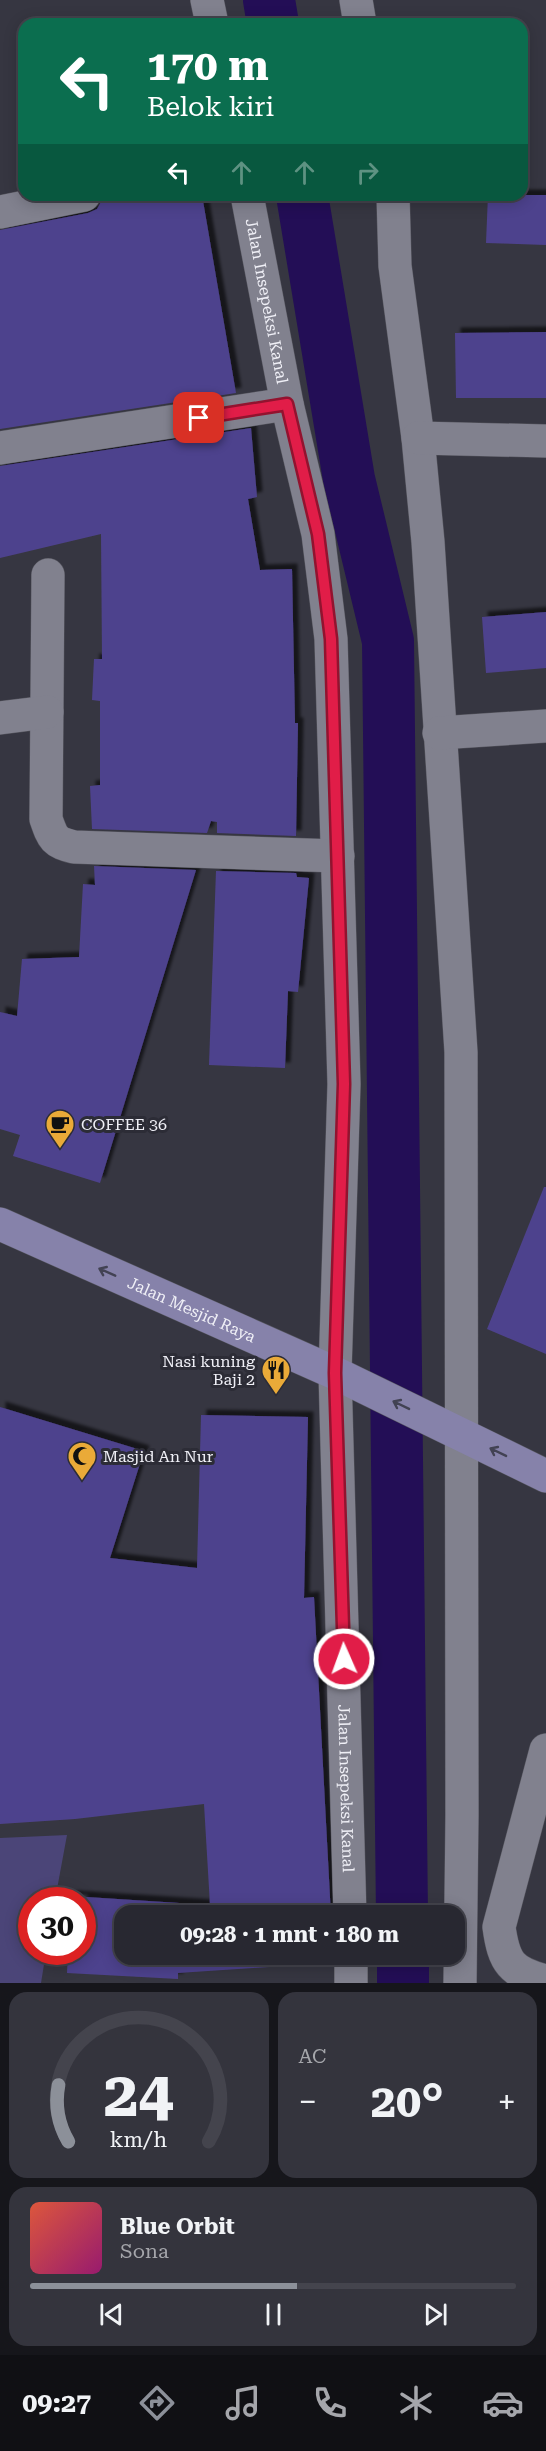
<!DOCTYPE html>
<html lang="id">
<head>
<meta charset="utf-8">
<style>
  :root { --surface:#282831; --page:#34343d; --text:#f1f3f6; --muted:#a5a6ab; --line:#44444d; --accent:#8c9099 }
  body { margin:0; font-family:"Roboto Serif",serif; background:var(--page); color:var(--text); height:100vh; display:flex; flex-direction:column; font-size:22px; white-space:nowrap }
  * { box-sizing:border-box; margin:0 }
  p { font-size:20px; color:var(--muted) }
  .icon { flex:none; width:33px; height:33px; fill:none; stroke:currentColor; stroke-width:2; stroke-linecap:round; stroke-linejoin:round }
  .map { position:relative; height:1983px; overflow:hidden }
  .side { display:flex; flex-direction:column; gap:9px; padding:9px; background:#16161b; flex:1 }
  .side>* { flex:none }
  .guide { position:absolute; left:18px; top:18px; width:510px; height:183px; border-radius:18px; box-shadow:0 3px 15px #0003,0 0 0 2px var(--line); background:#0b6e4f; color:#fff; overflow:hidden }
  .speed { position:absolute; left:18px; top:1887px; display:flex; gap:12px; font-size:30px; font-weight:700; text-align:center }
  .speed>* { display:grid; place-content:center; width:78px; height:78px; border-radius:50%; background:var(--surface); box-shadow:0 3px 15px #0003,0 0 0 2px var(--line); line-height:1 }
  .speed .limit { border:9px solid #d22; background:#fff; color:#111 }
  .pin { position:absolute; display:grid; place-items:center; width:51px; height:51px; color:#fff; margin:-26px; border-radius:12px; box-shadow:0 3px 9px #0006 }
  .me { position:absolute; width:66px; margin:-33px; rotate:358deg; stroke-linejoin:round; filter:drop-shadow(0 0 4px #0008) }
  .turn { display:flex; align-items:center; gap:21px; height:126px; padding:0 30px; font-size:27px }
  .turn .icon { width:78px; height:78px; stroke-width:2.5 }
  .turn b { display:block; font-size:42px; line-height:51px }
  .lanes { display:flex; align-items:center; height:57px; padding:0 30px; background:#0003; justify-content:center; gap:30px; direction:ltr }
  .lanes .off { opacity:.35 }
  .big { font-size:45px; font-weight:700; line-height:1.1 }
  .side .widget { flex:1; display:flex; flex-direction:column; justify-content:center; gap:9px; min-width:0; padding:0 21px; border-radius:18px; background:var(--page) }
  .side .dial { align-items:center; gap:0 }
  .dial svg { height:156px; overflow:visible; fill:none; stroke:var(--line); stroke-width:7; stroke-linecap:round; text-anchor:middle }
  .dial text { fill:var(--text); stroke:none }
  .song { display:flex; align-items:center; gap:18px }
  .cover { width:72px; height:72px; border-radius:9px; background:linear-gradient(135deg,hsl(10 70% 55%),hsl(320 70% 35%)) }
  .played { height:6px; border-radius:3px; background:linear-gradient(90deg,var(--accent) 55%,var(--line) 55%) }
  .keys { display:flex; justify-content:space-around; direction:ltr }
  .heat { display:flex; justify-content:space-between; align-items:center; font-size:33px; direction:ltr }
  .side .tiles { flex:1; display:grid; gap:9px; grid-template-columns:1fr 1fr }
  .widget:last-child { grid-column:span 2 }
  .trip { position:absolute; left:114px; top:1905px; width:351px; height:60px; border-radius:18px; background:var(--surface); box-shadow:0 3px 15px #0003,0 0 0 2px var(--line); font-weight:700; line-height:60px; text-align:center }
  .tabs { display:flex; height:96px; justify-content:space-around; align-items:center; background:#101014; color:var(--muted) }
  .tabs .icon { width:42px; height:42px }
  .tabs .current { color:var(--accent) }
  .tabs b { font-size:27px; color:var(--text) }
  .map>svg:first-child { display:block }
  .green { fill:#4b4578 }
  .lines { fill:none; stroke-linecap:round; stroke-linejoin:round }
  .canal { stroke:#230e56; stroke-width:52 }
  .building { fill:#4e428d; filter:url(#shadow) }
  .street-casing { stroke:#54545d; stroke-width:34 }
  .secondary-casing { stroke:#54545d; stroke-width:34 }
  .street { stroke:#81818e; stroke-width:33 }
  .secondary { stroke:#8682aa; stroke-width:33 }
  .oneway { stroke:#424253 }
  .route-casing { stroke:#92132f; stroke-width:15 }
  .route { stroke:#e11d48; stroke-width:10 }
  .labels { text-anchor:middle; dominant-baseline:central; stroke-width:6; stroke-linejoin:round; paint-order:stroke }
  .street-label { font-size:16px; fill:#efeff6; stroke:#2c2c36 }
  .poi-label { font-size:16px; fill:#efeff6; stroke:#2c2c36; text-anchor:start }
</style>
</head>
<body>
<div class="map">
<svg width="546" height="1983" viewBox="0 0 546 1983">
  <defs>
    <filter id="shadow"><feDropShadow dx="5.5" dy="-5.5" stdDeviation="1.5" flood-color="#0009"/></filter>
  </defs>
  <rect width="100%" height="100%" fill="#363641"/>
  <!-- green -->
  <path class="green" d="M67,1835L55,1900H32V1952H46L41,1983H0V1838Z"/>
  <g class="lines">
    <!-- canal -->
    <path class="canal" d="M269,0L273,24
      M302,195L349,479L388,641L402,1916
      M403,1954V1983"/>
  </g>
  <!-- building -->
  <path class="building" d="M123,195H202L236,393L0,429V230L88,213L97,209L102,200Z
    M488,195H546V245L486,243Z
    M546,332V398H456L455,333Z
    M251,428L257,497L248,499L260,570L292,569L295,723H298L296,836L217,833V822L211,821L207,833L92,829L90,786L100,785V701L92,700L94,659H102L101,534L0,558V466Z
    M546,612V668L486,673L482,617Z
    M94,866L196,870L100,1183L13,1156L20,1135L0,1129V1012L17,1016L22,959L79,957L83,884L95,885Z
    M216,871L296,873L297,877L309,878L298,992L288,991L285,1068L209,1065Z
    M544,1187H546V1354L487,1329Z
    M0,1407L144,1451L110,1558L197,1568L201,1415L308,1417L304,1598L314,1597L331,1916H124V1954H332V1963L178,1973V1979L67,1973L68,1952H82V1900H71V1896L210,1905L204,1804L75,1819L0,1824Z"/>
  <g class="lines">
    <!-- street casing -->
    <g class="street-casing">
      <g id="street">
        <path d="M207,0L212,24"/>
        <path d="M356,0L360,24"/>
        <path id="s1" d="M247,195L287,404L318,534L331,639L344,1084L335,1373L350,1916"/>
        <path d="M393,195L395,266L418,438L428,542L461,1052L462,1815L460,1983"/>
        <path d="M0,212L84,195"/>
        <path d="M418,438L546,441"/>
        <path d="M0,448L287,404"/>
        <path d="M48,575L46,819C53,839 54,842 74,847L338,856"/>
        <path d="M0,718L47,712"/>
        <path d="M439,733L546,726"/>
        <path d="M546,1750L499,1927C504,1963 511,1972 546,1981"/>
        <path d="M351,1954V1983"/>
      </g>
    </g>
    <!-- secondary casing -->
    <g class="secondary-casing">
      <g id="secondary">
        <path id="s2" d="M0,1224L335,1373L546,1476"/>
      </g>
    </g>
    <!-- street -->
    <use href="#street" class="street"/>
    <!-- secondary -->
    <use href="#secondary" class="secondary"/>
  </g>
  <!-- one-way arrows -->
  <defs><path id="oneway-shaft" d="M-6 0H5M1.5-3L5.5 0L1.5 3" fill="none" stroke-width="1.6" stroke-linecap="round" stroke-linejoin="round" transform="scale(1.5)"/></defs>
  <g class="oneway">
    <use href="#oneway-shaft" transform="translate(107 1272) rotate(-156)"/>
    <use href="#oneway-shaft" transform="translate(401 1405) rotate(-154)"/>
    <use href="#oneway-shaft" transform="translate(498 1452) rotate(-154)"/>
  </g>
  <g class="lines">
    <!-- route casing -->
    <g class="route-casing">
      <path id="route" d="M199,418L287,404L318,534L331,639L344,1084L335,1373L344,1659"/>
    </g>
    <!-- route -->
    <use href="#route" class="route"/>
  </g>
  <!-- icons -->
  <defs>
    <g id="cafe-pin" transform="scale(1.5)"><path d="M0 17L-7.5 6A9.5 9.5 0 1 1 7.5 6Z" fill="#eaaa38" stroke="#2c2c36"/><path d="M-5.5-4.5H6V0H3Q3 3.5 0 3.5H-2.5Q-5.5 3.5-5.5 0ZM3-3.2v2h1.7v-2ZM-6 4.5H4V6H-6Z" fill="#111"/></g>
    <g id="restaurant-pin" transform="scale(1.5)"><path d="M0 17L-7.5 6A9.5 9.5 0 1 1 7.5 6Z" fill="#eaaa38" stroke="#2c2c36"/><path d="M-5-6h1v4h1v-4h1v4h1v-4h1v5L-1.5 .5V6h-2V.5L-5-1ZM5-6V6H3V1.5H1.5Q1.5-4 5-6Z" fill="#111"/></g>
    <g id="mosque-pin" transform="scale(1.5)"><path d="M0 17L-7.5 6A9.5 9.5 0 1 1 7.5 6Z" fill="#eaaa38" stroke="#2c2c36"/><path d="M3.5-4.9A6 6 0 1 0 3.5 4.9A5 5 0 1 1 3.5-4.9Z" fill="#111"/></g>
  </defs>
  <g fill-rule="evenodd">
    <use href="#cafe-pin" x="60" y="1124"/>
    <use href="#restaurant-pin" x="276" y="1370"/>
    <use href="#mosque-pin" x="82" y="1456"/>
  </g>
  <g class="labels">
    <!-- street labels -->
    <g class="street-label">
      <text stroke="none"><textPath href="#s1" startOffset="108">Jalan Insepeksi Kanal</textPath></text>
      <text stroke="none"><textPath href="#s2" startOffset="210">Jalan Mesjid Raya</textPath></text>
      <text stroke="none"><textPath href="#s1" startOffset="1602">Jalan Insepeksi Kanal</textPath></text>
    </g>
    <!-- poi labels -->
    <g class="poi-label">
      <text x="81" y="1124">COFFEE 36</text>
      <text x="255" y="1361" text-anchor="end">Nasi kuning<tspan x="255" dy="18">Baji 2</tspan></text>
      <text x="103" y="1456">Masjid An Nur</text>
    </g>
  </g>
</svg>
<div class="speed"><div class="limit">30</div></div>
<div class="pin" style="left:199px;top:418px;background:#d93025"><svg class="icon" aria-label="arrive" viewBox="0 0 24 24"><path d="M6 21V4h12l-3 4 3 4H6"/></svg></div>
<svg class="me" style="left:344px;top:1659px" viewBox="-20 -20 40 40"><circle r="17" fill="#e11d48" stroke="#fff" stroke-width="3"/><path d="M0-11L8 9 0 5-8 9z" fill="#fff"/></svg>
<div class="trip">09:28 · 1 mnt · 180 m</div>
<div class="guide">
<div class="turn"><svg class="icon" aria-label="left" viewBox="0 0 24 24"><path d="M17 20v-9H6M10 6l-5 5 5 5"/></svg><div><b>170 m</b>Belok kiri</div></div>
<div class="lanes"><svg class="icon" aria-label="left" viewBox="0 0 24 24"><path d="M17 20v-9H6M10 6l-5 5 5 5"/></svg><svg class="icon off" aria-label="ahead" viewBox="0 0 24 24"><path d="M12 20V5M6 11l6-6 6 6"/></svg><svg class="icon off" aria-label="ahead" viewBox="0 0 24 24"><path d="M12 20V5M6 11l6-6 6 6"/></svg><svg class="icon off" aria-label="right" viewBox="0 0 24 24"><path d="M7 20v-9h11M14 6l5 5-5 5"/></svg></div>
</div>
</div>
<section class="side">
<div class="tiles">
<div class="widget dial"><svg viewBox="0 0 100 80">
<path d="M14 69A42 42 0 1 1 86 69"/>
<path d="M14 69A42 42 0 0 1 9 40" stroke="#8c9099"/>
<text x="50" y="56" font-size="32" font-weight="700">24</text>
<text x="50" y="72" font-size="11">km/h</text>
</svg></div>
<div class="widget"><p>AC</p>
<div class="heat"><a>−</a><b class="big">20°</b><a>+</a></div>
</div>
<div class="widget">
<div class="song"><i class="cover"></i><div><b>Blue Orbit</b><p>Sona</p></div></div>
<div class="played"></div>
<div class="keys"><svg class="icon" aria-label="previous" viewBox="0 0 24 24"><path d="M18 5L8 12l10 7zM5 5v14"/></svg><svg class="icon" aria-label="pause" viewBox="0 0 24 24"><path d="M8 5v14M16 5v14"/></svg><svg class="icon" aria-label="next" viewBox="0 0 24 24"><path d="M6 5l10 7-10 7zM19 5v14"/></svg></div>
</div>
</div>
</section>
<nav class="tabs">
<b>09:27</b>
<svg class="icon current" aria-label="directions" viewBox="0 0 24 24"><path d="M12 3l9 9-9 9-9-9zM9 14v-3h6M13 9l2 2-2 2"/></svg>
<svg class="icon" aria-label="music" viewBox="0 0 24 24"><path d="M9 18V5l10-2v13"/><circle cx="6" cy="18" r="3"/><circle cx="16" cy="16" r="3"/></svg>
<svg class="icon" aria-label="phone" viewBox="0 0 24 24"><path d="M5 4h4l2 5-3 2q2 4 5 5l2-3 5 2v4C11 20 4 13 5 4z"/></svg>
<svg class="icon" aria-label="climate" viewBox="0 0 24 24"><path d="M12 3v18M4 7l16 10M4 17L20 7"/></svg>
<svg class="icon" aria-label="car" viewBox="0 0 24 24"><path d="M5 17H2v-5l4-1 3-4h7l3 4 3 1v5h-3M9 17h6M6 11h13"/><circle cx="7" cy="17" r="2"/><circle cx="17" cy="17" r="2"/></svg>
</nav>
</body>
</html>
